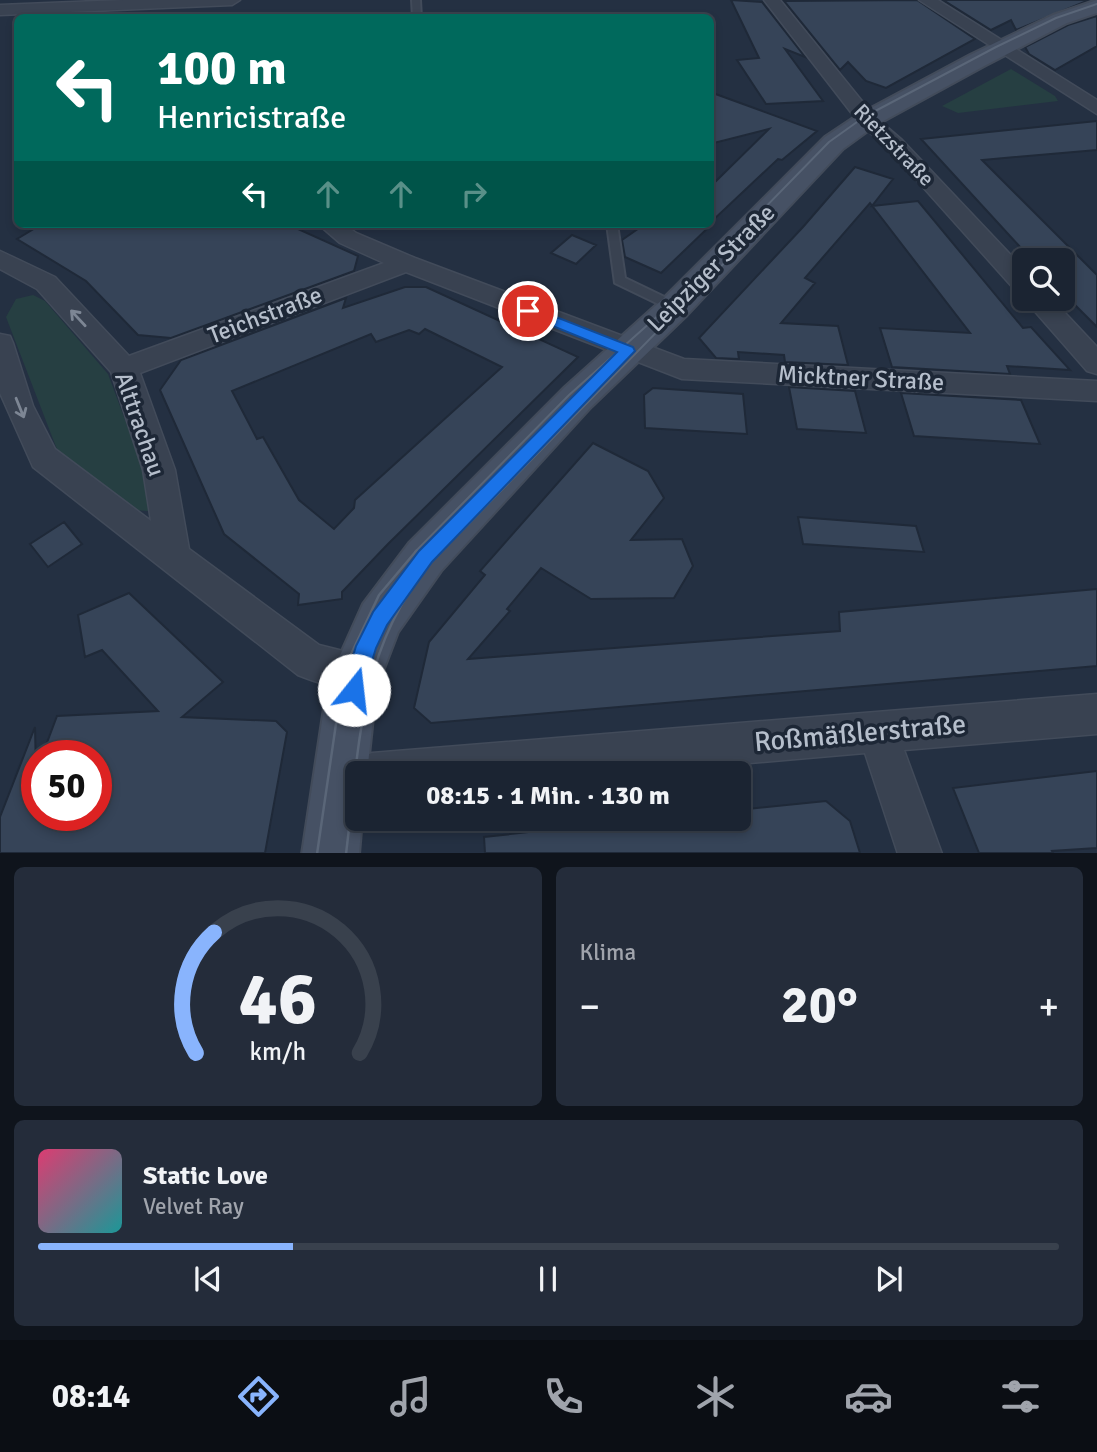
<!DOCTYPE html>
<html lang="de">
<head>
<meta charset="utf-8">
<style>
  :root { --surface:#1b2432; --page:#242c3a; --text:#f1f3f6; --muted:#a0a4ac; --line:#39414d; --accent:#89b4fd }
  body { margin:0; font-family:Signika,sans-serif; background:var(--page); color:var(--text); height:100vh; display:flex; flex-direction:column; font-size:26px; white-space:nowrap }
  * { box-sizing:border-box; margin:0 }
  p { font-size:23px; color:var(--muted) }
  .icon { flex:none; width:38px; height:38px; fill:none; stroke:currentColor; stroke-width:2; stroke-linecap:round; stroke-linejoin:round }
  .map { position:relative; height:853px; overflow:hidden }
  .sheet { display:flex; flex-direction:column; gap:14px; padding:14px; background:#0f141c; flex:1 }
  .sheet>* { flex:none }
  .top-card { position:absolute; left:14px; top:14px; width:700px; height:214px; border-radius:10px; box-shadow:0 4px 10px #0003,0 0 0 2px var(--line); background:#00695c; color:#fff; overflow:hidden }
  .fabs { position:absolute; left:1012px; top:248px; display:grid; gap:14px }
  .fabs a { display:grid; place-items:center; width:63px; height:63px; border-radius:10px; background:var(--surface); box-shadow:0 4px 10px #0003,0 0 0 2px var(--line); font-size:35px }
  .speed { position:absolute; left:21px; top:740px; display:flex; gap:14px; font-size:35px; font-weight:700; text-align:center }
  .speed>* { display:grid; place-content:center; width:91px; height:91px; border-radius:50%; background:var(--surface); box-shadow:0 4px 10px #0003,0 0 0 2px var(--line); line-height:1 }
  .speed .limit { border:10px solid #d22; background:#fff; color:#111 }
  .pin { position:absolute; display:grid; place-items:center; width:60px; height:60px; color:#fff; margin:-30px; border:4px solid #fff; border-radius:50%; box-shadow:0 2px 7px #0007 }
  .me { position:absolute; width:77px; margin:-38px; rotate:16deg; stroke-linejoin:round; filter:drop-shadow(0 0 5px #0008) }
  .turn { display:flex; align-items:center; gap:24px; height:147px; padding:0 28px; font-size:32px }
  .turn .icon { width:91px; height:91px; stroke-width:2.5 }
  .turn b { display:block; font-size:49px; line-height:60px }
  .lanes { display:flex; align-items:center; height:66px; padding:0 28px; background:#0003; justify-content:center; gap:35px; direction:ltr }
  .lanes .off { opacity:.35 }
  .big { font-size:52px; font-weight:700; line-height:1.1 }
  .sheet .tile { flex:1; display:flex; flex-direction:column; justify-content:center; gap:10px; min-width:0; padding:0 24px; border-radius:10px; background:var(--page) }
  .sheet .dial { align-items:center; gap:0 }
  .dial svg { height:182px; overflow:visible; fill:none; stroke:var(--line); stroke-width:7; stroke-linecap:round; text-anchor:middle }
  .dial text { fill:var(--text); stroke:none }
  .song { display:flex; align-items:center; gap:21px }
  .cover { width:84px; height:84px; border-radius:10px; background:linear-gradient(135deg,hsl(340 70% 55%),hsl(180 70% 35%)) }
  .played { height:7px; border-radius:4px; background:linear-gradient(90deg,var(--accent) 25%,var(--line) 25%) }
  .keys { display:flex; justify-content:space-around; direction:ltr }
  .heat { display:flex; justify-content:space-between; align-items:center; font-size:38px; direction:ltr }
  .sheet .tiles { flex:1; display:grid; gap:14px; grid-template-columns:1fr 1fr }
  .tile:last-child { grid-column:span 2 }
  .trip { position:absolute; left:345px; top:761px; width:406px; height:70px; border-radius:10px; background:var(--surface); box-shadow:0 4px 10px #0003,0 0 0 2px var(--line); font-weight:700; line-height:70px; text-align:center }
  .tab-bar { display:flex; height:112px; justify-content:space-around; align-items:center; background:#0b0e14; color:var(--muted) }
  .tab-bar .icon { width:49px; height:49px }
  .tab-bar .current { color:var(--accent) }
  .tab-bar b { font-size:32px; color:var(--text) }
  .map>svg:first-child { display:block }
  .green { fill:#263f42 }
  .building { fill:#364458; stroke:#1f2938; stroke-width:2; fill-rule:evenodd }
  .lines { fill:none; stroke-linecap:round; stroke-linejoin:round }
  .service-casing { stroke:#424b5a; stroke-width:4 }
  .minor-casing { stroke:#424b5a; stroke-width:3 }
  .secondary-casing { stroke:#424b5a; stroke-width:4 }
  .service { fill:#394251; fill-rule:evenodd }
  .minor { fill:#394251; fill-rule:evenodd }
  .secondary { fill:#465164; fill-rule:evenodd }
  .tram-far1 { stroke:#5a6678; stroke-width:2 }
  .tram { stroke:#5a6678; stroke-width:2.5 }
  .oneway { stroke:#7d8694 }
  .route { fill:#1a73e8; stroke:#114b97; stroke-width:2 }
  .labels { text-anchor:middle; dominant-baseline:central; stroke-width:7; stroke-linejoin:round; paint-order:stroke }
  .far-street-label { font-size:21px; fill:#b5becb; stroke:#1d2736 }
  .street-label { font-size:24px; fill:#b5becb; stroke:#1d2736 }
  .near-street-label { font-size:28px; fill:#b5becb; stroke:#1d2736 }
</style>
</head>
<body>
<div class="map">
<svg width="1097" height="854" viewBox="0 0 1097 854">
  <rect width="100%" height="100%" fill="#243042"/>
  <!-- green -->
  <path class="green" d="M1011,69L1055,96L1058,101L958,113L942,106Z
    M33,295L45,301L108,374L154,498L148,511L132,510L58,452L6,317L16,299Z"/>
  <!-- building -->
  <path class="building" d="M731,0L762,2L805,57L785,49L823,101L766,104L737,60L759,58Z
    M917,0L975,39L886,88L866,81L848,62L840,70L784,1Z
    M943,0H1089L1016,30L1011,20L991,30Z
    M1097,16V46L1055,70L1029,54L1025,47L1068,25Z
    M710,92L817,131L782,160L778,159L710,223V187L769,129L710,144Z
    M1097,121V150L982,160L1097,275V327L1062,292V261H1033L921,139Z
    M855,167L893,179L872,206L918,201L1023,328L1031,327L1070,370L1007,366L1010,374L892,367L880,328L970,333L870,203L805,278L815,283L781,323L838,326L848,365L785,362L784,355L738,352L739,359L716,358L699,338L803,227Z
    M42,224H287L358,256L354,271L171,338L138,335L86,281L17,239Z
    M645,224H712L661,273L625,257L622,240Z
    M572,235L596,245L576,264L551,253Z
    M405,287H426L578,357L388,544L342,592V599L298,605L299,594L224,534L160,390L181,360L346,298L343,308ZM425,329L502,367L355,500L354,508L334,529L299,500L263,437L257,439L232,391L371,334L376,342L409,330L419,334Z
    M789,387L855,391L866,433L797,429Z
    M653,388L743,394L747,434L645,428L644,395Z
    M901,393L1021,400L1040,444L914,436Z
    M593,443L648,471L664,498L631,540L682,539L693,566L674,598L591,599L541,568L507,609L510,611L468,659L840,631L839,612L1097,589V666L431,723L414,708L429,642L485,575L480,571Z
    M798,517L916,526L924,552L803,544Z
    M64,522L82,544L48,567L30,544Z
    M129,593L223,682L182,717L276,721L287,732L265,853H0V817L35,727L37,816H96V756H42L57,716L158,711L102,650L85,657L78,615Z
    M1097,771V848L1052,851L1053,853H979L953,788Z
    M826,801L850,821L860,853H485L484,837L648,819H738V810Z"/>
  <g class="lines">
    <!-- service casing -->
    <g class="service-casing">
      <path id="service" d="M412,0H420L421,18H413Z
        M607,224H617L625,278L679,304L681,307L679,310H671L615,283Z"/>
    </g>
    <!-- minor casing -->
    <g class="minor-casing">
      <path id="minor" d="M123,0H240L232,5L0,15V5Z
        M764,0H780L874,116L902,140L1024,269V292L1015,290L888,148L860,124Z
        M919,0H938L1097,100V114Z
        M318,224H344L356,233L415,258L684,359L1097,381V401L682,379L406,272L140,373L175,470L189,549L319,645L371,658L377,671L371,684C349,693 320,684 298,675L33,467L0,393V334L10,336L13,343L33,406L55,449L151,521L143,470L111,372L37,289L0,269V251L55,277L129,356L384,263L340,243Z
        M1024,299H1052L1097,347V374L1087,371Z
        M1097,694V734L904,750L942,854H898L865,753L624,774H357V788L351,774L357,759L372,753Z"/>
    </g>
    <!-- secondary casing -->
    <g class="secondary-casing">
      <path id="secondary" d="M1097,0V13L1067,23L986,65L876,125L843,149L687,315L591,407L441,571L398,632L383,671L374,708L367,774H357V819H362L359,854H302L324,708L333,671L363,604L409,543L565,387L663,299L825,137L858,115L970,55L1053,15Z"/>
    </g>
    <!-- service -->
    <use href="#service" class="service"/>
    <!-- minor -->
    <use href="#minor" class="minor"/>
    <!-- secondary -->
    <use href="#secondary" class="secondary"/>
    <!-- tram-far1 -->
    <path class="tram-far1" d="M415,552L569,395L670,305L829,142L864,117L996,47L1056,18L1097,4
      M441,552L739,248"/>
    <!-- tram -->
    <path class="tram" d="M317,854L344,669L379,595L417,550
      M346,854C360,741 359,638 442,550"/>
  </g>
  <!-- one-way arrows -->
  <defs><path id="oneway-shaft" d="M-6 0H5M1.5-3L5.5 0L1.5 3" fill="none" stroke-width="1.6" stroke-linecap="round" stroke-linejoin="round" transform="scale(1.75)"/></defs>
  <g class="oneway">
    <use href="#oneway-shaft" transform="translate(78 318) rotate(-133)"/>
    <use href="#oneway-shaft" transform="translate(20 408) rotate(68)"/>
  </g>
  <!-- route -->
  <path class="route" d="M528,306L633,347L635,351L432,562L387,625L376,648L361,697L354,700L346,697L343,690L356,646L373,612L419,551L617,352L523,314V308Z"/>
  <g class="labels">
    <!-- far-street labels -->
    <g class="far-street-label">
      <text transform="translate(894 145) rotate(46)">Rietzstraße</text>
    </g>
    <!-- street labels -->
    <g class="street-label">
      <text transform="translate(711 268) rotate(-45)">Leipziger Straße</text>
      <text transform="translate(265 315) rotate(-21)">Teichstraße</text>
      <text transform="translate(861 378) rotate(3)">Micktner Straße</text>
      <text transform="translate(140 424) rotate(71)">Alttrachau</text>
    </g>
    <!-- near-street labels -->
    <g class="near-street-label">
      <text transform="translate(860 733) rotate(-5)">Roßmäßlerstraße</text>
    </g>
  </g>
</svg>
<div class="fabs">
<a><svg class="icon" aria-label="search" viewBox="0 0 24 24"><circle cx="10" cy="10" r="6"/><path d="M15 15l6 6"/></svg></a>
</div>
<div class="speed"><div class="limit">50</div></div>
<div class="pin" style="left:528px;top:311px;background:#d93025"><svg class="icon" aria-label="arrive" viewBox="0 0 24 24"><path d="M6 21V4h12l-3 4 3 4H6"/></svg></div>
<svg class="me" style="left:354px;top:690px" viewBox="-20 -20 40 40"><circle r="19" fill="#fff"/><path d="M0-13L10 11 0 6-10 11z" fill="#1a73e8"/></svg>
<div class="trip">08:15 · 1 Min. · 130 m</div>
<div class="top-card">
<div class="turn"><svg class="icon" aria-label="left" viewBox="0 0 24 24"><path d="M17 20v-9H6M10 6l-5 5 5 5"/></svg><div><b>100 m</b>Henricistraße</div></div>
<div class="lanes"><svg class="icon" aria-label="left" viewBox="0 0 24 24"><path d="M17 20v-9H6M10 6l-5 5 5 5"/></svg><svg class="icon off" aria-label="ahead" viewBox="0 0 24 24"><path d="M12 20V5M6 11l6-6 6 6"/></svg><svg class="icon off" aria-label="ahead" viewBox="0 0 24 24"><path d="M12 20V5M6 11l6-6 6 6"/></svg><svg class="icon off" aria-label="right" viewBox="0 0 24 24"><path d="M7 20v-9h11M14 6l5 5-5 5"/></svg></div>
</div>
</div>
<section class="sheet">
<div class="tiles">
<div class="tile dial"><svg viewBox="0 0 100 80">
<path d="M14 69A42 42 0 1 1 86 69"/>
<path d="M14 69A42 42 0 0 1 22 16" stroke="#89b4fd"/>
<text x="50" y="56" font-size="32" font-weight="700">46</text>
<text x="50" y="72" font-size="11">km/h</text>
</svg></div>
<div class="tile"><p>Klima</p>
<div class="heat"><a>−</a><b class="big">20°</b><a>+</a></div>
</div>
<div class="tile">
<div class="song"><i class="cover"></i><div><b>Static Love</b><p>Velvet Ray</p></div></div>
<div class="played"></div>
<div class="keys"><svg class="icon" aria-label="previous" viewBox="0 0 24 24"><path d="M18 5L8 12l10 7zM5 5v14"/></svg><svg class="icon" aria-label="pause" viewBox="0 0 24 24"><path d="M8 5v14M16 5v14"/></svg><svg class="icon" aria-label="next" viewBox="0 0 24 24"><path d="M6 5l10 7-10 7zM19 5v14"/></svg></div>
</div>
</div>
</section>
<nav class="tab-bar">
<b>08:14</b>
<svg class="icon current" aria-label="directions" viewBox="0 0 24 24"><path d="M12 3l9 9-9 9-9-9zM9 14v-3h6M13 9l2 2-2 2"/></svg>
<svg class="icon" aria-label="music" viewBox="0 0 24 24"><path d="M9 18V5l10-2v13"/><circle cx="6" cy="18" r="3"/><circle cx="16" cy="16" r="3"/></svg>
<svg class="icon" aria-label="phone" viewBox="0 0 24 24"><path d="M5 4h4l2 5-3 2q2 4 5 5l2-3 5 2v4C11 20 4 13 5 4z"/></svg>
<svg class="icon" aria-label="climate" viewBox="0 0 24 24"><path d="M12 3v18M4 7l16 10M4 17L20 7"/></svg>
<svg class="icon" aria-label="car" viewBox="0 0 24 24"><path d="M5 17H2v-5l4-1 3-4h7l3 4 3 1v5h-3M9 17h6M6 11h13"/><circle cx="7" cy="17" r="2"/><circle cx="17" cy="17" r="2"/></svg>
<svg class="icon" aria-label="filters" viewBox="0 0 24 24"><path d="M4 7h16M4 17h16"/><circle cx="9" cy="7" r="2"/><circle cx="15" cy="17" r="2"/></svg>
</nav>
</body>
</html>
